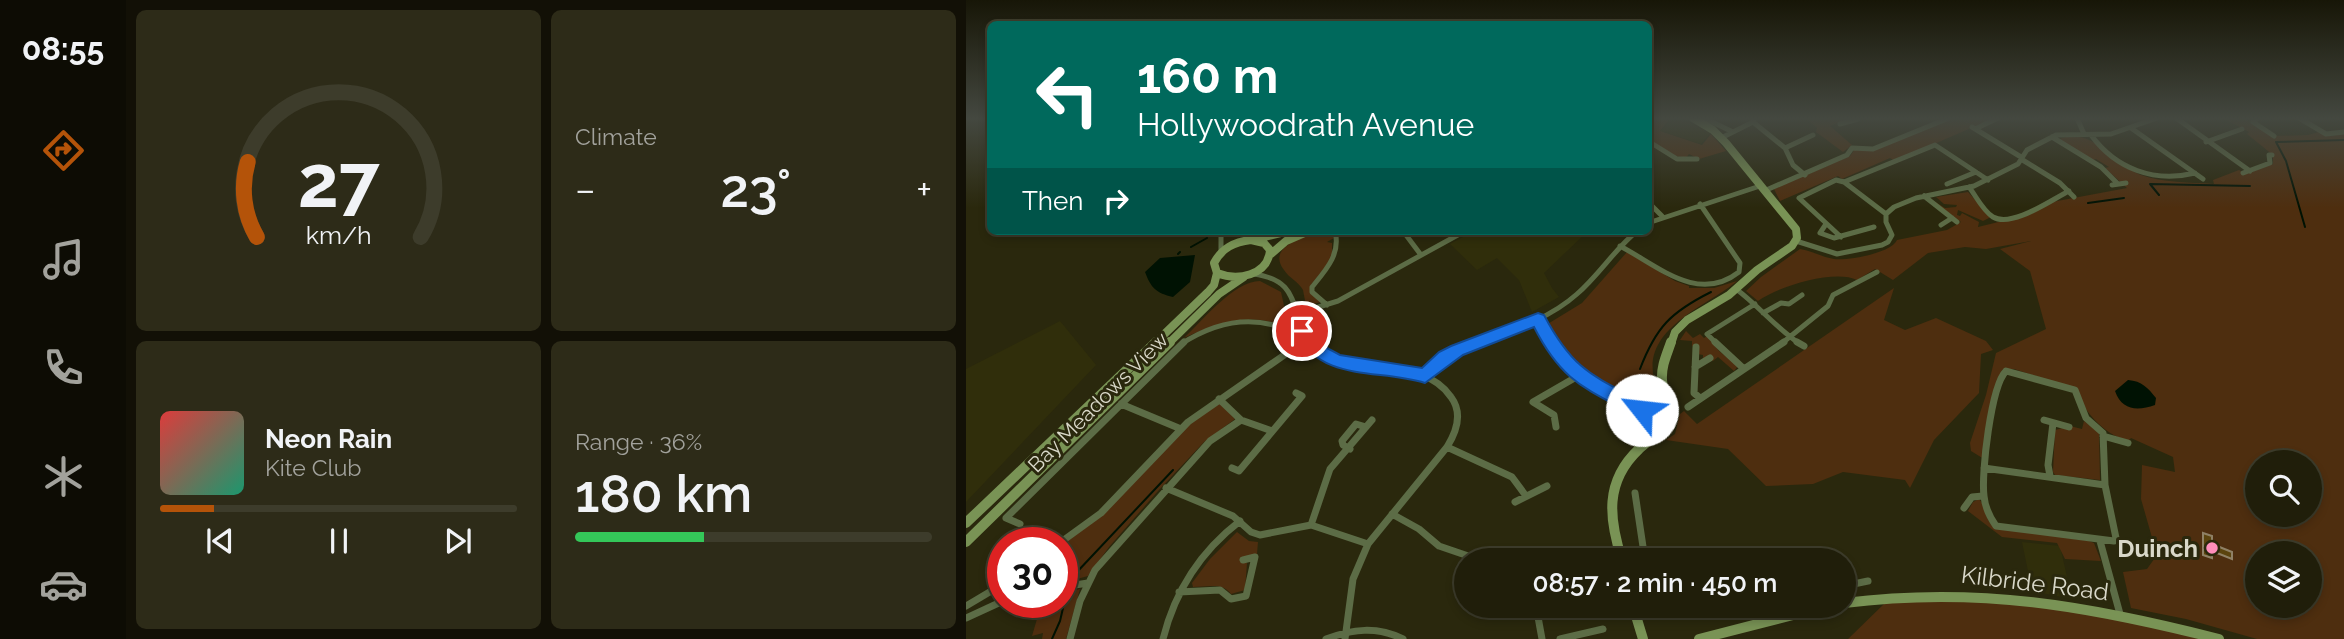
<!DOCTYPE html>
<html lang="en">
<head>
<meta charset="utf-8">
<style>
  :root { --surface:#201e0a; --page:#2d2b18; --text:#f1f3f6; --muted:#a2a29c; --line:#3d3c2b; --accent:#b45309 }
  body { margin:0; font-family:Raleway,sans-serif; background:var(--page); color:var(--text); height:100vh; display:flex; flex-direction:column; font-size:26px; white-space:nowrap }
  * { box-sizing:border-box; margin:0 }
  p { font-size:23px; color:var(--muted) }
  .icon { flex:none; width:38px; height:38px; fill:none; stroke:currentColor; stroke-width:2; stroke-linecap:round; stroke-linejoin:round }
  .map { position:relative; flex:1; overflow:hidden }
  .side { display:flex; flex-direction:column; gap:10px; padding:10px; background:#121006; width:840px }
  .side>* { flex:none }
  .banner { position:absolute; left:21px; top:21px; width:665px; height:214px; border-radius:10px; box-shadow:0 4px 10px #0003,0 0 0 2px var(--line); background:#00695c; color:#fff; overflow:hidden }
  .buttons { position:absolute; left:1279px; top:450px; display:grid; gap:14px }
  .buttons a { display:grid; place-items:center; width:77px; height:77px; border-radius:50%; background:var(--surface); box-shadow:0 4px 10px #0003,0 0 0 2px var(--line); font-size:35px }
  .speed { position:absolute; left:21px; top:527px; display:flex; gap:14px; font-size:35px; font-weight:700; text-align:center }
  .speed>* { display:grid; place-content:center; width:91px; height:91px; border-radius:50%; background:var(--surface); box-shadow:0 4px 10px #0003,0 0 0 2px var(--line); line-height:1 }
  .speed .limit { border:10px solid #d22; background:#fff; color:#111 }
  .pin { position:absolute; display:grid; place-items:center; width:60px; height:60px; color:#fff; margin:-30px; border:4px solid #fff; border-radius:50%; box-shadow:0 2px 7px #0007 }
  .me { position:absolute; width:77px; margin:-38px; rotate:299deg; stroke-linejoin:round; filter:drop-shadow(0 0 5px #0008) }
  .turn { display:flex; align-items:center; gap:24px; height:147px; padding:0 35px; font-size:32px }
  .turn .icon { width:91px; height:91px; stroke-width:2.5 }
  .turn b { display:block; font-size:49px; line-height:60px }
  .then { display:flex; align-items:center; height:66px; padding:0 35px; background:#0003; gap:14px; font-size:26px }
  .big { font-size:52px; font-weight:600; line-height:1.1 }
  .side .widget { flex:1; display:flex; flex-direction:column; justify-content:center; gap:10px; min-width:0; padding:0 24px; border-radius:10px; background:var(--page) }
  .side .dial { align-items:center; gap:0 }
  .dial svg { height:182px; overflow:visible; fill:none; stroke:var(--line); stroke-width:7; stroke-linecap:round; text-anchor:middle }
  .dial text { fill:var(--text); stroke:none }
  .song { display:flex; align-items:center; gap:21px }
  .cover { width:84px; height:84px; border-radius:10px; background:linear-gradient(135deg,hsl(0 70% 55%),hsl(160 70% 35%)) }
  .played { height:7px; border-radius:4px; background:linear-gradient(90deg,var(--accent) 15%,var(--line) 15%) }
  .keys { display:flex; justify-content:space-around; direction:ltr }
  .heat { display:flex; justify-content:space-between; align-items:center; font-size:38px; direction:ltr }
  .charge { height:10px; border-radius:5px; background:linear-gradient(90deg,#34c759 36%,var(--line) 0) }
  .side .tiles { flex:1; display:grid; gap:10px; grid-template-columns:repeat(2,1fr) }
  .trip { position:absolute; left:488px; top:548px; width:402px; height:70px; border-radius:35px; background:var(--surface); box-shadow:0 4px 10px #0003,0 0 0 2px var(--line); font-weight:600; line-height:70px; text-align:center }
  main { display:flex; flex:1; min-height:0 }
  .menu { display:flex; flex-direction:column; width:126px; justify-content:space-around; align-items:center; background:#0d0c04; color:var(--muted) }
  .menu .icon { width:49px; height:49px }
  .menu .current { color:var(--accent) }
  .menu b { font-size:32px; color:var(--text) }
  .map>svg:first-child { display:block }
  .built { fill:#302e0b }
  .green { fill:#4e2e0f; fill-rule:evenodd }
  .water { fill:#001203 }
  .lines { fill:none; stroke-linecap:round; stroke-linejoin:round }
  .stream { stroke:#001203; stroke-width:2 }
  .building { fill:#5b440e; stroke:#8f8166; stroke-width:2 }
  .street-far1 { stroke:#5c6c46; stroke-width:5 }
  .street { stroke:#5c6c46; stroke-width:7 }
  .secondary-far1 { stroke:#799355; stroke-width:8 }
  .secondary { stroke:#799355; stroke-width:10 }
  .route { fill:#1a73e8; stroke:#114b97; stroke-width:2 }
  .poi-dot { fill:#fe8ebb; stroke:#2a280d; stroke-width:2.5 }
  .labels { text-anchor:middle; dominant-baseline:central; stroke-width:6; stroke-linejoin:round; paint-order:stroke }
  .street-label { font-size:21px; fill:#d9d8c9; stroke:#2a280d }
  .near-poi-label { font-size:24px; font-weight:bold; fill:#d9d8c9; stroke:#2a280d; text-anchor:end }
  .near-street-label { font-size:24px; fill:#d9d8c9; stroke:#2a280d }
</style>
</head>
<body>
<main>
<nav class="menu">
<b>08:55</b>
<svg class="icon current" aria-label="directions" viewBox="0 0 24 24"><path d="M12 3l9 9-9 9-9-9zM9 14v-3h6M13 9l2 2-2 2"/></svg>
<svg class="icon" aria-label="music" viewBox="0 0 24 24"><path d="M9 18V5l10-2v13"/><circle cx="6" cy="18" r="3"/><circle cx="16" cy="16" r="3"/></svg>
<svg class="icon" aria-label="phone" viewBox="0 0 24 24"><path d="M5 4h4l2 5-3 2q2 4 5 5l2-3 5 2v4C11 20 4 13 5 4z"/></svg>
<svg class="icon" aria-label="climate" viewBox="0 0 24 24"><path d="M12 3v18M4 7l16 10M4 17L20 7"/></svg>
<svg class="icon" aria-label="car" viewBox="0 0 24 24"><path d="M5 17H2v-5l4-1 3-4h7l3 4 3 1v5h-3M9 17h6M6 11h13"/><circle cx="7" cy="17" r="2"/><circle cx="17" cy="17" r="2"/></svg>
</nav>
<section class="side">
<div class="tiles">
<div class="widget dial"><svg viewBox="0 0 100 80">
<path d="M14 69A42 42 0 1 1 86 69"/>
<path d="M14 69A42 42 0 0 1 10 36" stroke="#b45309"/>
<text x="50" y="56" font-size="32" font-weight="700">27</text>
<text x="50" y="72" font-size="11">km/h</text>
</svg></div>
<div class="widget"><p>Climate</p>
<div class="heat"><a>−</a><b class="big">23°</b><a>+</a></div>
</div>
<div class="widget">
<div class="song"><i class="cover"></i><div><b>Neon Rain</b><p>Kite Club</p></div></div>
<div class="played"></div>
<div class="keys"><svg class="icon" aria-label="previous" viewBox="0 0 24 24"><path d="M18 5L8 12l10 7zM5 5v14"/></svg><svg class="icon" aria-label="pause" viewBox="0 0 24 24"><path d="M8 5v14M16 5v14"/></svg><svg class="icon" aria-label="next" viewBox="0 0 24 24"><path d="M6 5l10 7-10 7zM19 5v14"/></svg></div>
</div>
<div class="widget"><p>Range · 36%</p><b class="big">180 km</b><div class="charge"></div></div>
</div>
</section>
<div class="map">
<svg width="1378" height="639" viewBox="0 0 1378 639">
  <rect width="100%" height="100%" fill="#2a280d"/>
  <!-- built -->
  <path class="built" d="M716,119L744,133L735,144L695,131L704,121Z
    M508,231H622L578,273L586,288L593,297L566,312L553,280L531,258L511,270L484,244Z
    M94,321L130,365L0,502V369Z
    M1056,542L1094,546L1106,599L1066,591Z"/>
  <!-- green -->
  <path class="green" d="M840,118H883L864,126L886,145L877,152L850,132L851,128Z
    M988,118H1028L929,161L924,158L876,179L872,176L814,201L808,189L884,156L889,149L909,150Z
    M1257,118H1278L1307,136L1342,135L1353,132L1364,136L1378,134V639H1291L1220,619L1165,608L1157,572L1181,569L1191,555L1175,499L1176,465L1209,472L1207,457L1165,438L1162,441C1134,432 1121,413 1107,388L1048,369H1037L1033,377L1018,459L1005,451L1004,443L1020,395L1030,353L1080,329L1064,271L1034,249L1065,241L1020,249L999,247L962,253L927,280L909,269L891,280C869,269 813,286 792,301L780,291L795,277L834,249C846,251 856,257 868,259C881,261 926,253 931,240L981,230L995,222L963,198L979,208L990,207L991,205L978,204L970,197L1002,192L1025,217L1017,221L992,210L991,215L994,216L996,213L1013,222L1012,227L1065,214L1086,202L1161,188L1139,168L1143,167L1130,159L1127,160L1093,139C1127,126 1147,164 1175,175C1196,183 1225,182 1248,184L1247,180L1273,170L1280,174L1307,164V155L1281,134L1283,132ZM1292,462H1344V514H1292ZM1292,553H1344V606H1292Z
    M683,119L703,120L694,131L736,145L745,134L760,151L733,159L723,154L720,158L704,155L683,138Z
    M355,231H363L368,238L361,242L366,243V259L344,286L345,294L355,302L340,306C339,301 338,295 337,290C333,282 323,278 318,270C300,246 339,237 355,231Z
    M661,252L709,281L723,286V288H748L771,281C743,305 681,326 687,373C690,392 701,406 694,425L686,421L687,407L678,404L670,406L607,367L591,347L580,325L616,303Z
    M294,281L315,292L323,328C286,311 253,322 218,338C236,321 268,281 294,281Z
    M928,288L918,320L939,330L970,318L1020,341L1027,350L1015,354L1013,393L968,440L944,488L939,480L877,472L847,484L800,486L762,449L700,440L709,434L714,414L718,411L731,424Z
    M720,331L727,338L734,334L738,338L741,336L753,351L772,366L768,371L752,357L747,361L743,358L733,364L731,360H737V355L731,354V346H726V341L714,340Z
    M253,402L269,419L238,442L192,491L143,547L122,576L96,583V543L137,514L225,421Z
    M1118,421L1133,432L1134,480L1089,475L1087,472L1089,430L1104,426L1116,429Z
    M1013,499C1021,507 1018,519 1028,527L1123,541L1128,543L1135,561L1099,559L1091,543L1036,537L1002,511L1007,502Z
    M271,532L283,541L292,542L291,554L276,557V563H281L279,590L265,594C256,582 242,587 227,587L226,583L244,559Z
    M114,589L100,639H76L77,633L66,636L76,602H96V593Z
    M961,598L1102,608L1238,639H882L920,602Z"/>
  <!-- water -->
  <path class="water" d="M229,255L224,282L207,297C190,293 185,288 179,272L194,258Z
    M1162,380C1176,381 1182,388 1190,398L1189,405C1172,411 1156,411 1149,391Z"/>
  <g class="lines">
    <!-- stream -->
    <path class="stream" d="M1193,195L1184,184L1284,186
      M1122,203L1158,198
      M1339,227L1320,161L1310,142L1378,140
      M225,247L241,238
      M212,254L214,252
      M674,369C690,327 705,312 745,292
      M110,573L207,470
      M86,639L94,621L100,595"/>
  </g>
  <!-- building -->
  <path class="building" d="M1237,533L1246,536V544L1266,552V559L1246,551V558L1237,555Z"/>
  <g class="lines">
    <!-- street-far1 -->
    <path class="street-far1" d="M738,118L767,132
      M1111,118L1118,134
      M1210,118L1284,171
      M1292,118L1287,122L1308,136
      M1333,118L1360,134L1378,132
      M787,122L819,148L827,165L839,175
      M874,124L892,119
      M1006,127L1055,157
      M1165,128L1237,179
      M1009,129L1032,118
      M1125,135C1150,169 1188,183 1229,173
      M1086,137L1135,167L1152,184
      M755,138L787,122L789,118
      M682,141L711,159H731
      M1240,142L1276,129
      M819,148L847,135
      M1055,159L1094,183L1108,197
      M1277,173L1304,163L1303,155H1306
      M878,182L920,214
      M981,184L1010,172
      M1146,185L1160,183
      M1003,187C1010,196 1017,211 1027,217C1046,228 1085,200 1103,191
      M798,191L881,155L886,148L907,149L983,118
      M958,196L991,222
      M682,202L696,216
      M682,223L794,186
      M860,224L854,233L868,238L908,227
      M975,225L986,218
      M255,231V251
      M437,231L455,255
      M875,237L833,198L870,180L878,182L969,145L1022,180
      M830,241L871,254L916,245L922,242L926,235L920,222V214L928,207L950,198L1008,186L1052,164L1061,150L1090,135L1145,134L1191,118
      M654,246C692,266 732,304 773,272L774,263L734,204
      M287,274C337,280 322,312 346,344
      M770,289C793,306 810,328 834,344
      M361,305L346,292V287C360,270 375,254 369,231
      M797,313L815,303L823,304L836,295
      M330,314L372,301L499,231
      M572,319L585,344
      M215,344C246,324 279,315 314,327
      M335,344L341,339
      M508,344C544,331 582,320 611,294C633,275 648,250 671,231
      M751,344L741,334L789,304
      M815,344L862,306L867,295L911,272"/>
    <!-- street -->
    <path class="street" d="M345,342C352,350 360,357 370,361C408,375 460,360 485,397C497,413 491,431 481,447L402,544L387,579L379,639
      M584,342L612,376L676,410
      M749,342L777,368
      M831,342L838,346
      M730,347L728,393L734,398
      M729,367L744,358
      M1040,371L1109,390L1120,418L1137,433L1139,485L1150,538L1148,541L1030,526C1023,516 1019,508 1018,496C1015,474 1025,386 1040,371Z
      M459,376L479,357L513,342
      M253,399L275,420L306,431
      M155,404L215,429
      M722,407L818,342
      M1078,420L1103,427
      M590,427L588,415L567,402L612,376
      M1137,436L1162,443
      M481,447L546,477L560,496
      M384,449L377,445L376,441L390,424L400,427
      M266,468L273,471L336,396L330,393
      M1018,468L1139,485
      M1084,476L1082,465L1087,423
      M200,488L267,516L285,532L294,535L345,525L402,544
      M669,493L679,560
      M549,502L581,486
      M998,508L1006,497L1017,496
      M426,514L453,529L473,546L514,560
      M54,524L40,518L218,342
      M345,525L364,469L406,420
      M1134,541L1154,614
      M95,542L135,513L222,422L337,342
      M878,586L902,581
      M96,587L122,583
      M213,592L254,590L265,599L280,596L289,557L277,560
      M0,606L37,584
      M570,606L576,639
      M698,606H717
      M791,606L793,622
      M0,618L37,601
      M104,639L114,601L129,570L244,441L275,420
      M197,639C209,591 235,551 274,521
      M360,639C386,629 411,626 437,639
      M594,639L637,629"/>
    <!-- secondary-far1 -->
    <path class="secondary-far1" d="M290,239L323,231
      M285,240L298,243L304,250C302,276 271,281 251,273L248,263C256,248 268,242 285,240Z
      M305,254L320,241L343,231
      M188,344L242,292L248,285L251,273
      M202,344L253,294L278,277
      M705,344L709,332L721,320L763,295L791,270L826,246L831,238L830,229L760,143L747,130L727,118"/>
    <!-- secondary -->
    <path class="secondary" d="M0,523L190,342
      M0,542L204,342
      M656,560C643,519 638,482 673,449C682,441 693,434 701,424C704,409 697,395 696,380C695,366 701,354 705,342
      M878,603C1012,586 1123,606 1253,639
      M667,606L677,639
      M733,639L862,606"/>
  </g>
  <!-- sky -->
  <linearGradient id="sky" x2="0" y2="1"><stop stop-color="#171607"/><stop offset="0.57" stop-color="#444840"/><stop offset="1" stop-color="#444840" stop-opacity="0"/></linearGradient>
  <rect width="1378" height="208" fill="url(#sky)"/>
  <!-- route -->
  <path class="route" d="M572,313L578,315C608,372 628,376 682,405L685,410L682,416L676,418L670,416C619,388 596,382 568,327L497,355L459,383C411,368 357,384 328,331L330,327H341L359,347L374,355L456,368L473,352L485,346Z"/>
  <!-- markers -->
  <circle class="poi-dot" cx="1246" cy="548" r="7"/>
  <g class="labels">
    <!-- street labels -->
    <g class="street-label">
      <text transform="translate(132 402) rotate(-45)">Bay Meadows View</text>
    </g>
    <!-- near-poi labels -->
    <g class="near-poi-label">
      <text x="1232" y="548">Duinch</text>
    </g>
    <!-- near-street labels -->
    <g class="near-street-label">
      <text transform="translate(1069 583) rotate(7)">Kilbride Road</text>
    </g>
  </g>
</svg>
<div class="buttons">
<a><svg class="icon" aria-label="search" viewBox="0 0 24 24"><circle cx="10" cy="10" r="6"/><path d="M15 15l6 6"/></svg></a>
<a><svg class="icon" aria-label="layers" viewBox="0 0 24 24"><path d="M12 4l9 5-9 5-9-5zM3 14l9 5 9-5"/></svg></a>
</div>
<div class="speed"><div class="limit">30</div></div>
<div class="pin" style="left:336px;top:331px;background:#d93025"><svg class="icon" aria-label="arrive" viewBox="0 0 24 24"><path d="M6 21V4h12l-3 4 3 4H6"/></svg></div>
<svg class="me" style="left:676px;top:410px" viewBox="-20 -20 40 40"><circle r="19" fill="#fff"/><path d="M0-13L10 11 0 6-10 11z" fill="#1a73e8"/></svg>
<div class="trip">08:57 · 2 min · 450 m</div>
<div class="banner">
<div class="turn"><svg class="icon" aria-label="left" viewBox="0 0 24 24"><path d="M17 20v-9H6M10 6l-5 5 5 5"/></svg><div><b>160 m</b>Hollywoodrath Avenue</div></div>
<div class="then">Then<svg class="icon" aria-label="right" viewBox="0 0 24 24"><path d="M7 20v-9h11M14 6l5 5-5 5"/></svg></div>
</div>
</div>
</main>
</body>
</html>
